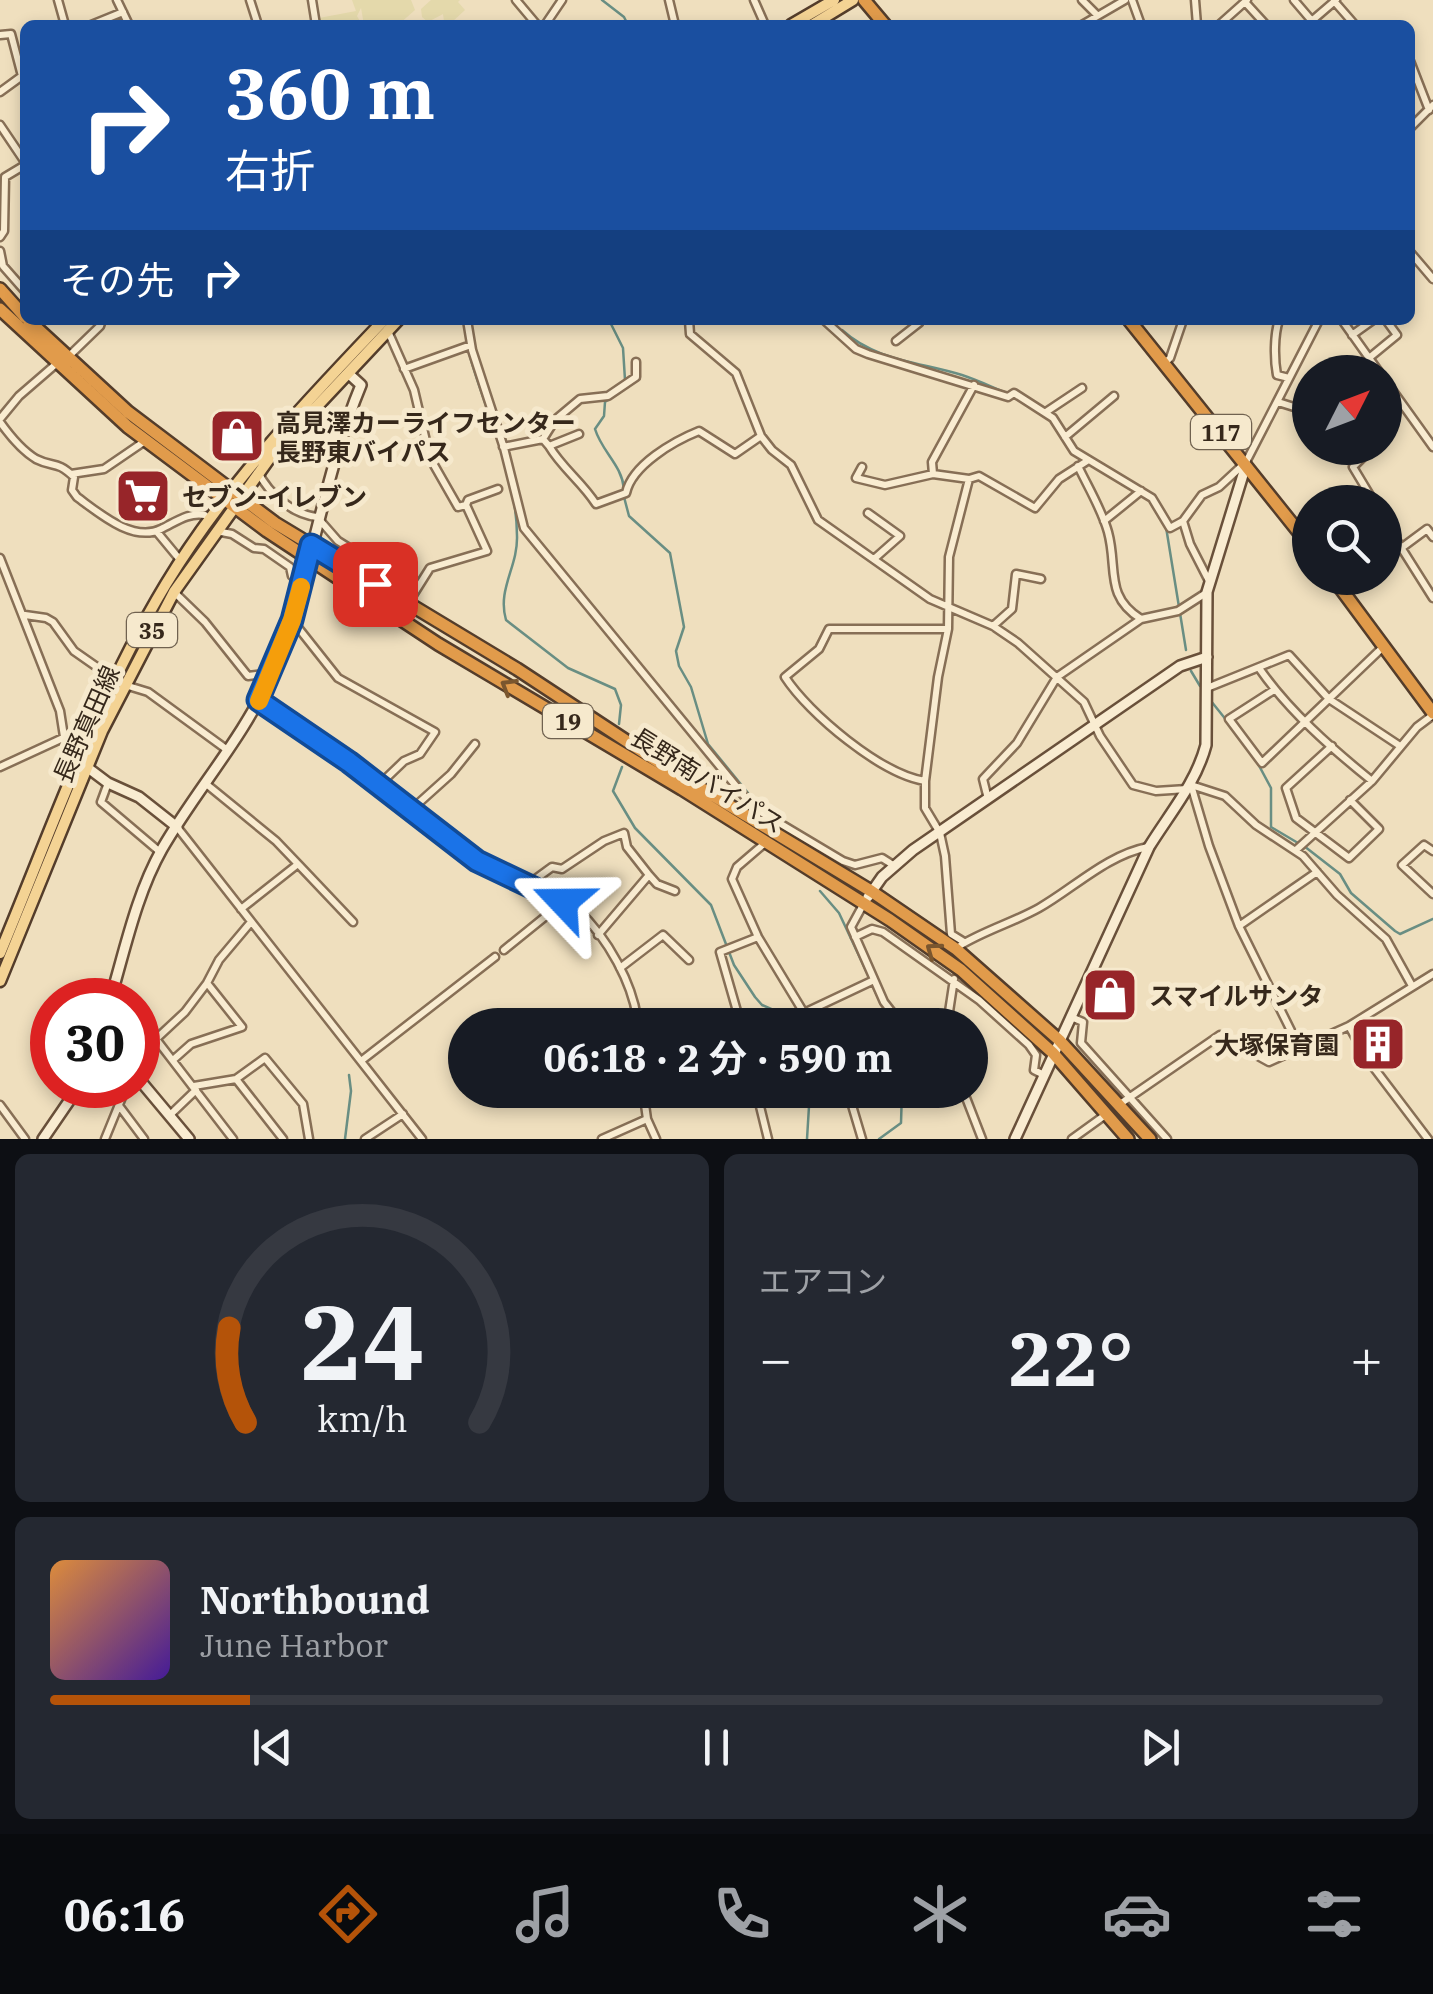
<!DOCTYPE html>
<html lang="ja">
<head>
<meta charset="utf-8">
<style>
  :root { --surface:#171b24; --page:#242831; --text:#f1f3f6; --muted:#9ea1a6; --line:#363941; --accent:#b45309 }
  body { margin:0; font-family:"IBM Plex Serif","Noto Sans JP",serif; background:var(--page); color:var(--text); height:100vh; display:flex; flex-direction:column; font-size:38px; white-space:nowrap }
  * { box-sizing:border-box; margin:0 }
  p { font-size:32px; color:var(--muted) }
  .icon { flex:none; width:55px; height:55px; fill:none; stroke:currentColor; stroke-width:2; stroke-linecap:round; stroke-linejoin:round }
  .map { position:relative; height:1139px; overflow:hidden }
  .drawer { display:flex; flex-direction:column; gap:15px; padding:15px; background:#0d0f14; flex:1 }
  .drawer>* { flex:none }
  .guide { position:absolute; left:20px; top:20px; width:1395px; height:305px; border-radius:15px; box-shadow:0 5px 15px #0003; background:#1a4fa0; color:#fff; overflow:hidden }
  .needle { width:65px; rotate:48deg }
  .tools { position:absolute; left:1292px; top:355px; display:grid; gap:20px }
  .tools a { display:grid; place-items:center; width:110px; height:110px; border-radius:50%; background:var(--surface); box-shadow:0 5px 15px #0003; font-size:50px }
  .speed { position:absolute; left:30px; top:978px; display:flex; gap:20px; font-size:50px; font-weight:700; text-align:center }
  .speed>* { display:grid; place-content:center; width:130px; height:130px; border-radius:50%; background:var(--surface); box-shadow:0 5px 15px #0003; line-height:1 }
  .speed .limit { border:15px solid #d22; background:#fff; color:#111 }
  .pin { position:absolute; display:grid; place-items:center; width:85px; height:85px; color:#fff; margin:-42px; border-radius:20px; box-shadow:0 5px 15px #0006 }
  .me { position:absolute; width:110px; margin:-55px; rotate:293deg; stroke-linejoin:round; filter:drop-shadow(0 0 8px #0008) }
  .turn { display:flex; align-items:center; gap:35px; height:210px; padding:0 40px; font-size:45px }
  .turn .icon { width:130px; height:130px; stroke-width:2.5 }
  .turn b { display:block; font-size:70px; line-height:85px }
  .then { display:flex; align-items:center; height:95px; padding:0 40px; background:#0003; gap:20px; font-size:38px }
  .big { font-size:75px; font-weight:700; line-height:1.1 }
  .drawer .card { flex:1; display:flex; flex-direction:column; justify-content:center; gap:15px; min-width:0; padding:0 35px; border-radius:15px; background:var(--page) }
  .drawer .dial { align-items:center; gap:0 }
  .dial svg { height:260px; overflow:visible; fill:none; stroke:var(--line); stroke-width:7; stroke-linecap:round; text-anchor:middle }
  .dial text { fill:var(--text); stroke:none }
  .song { display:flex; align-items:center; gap:30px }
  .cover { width:120px; height:120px; border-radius:15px; background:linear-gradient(135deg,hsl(30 70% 55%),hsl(260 70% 35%)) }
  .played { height:10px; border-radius:5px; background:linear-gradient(90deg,var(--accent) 15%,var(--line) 15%) }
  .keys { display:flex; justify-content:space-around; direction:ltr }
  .heat { display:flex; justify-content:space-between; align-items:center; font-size:55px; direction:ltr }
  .drawer .tiles { flex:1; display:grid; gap:15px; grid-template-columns:1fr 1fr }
  .card:last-child { grid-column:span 2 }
  .trip { position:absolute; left:448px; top:1008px; width:540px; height:100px; border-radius:50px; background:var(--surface); box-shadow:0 5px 15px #0003; font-weight:700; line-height:100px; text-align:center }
  .menu { display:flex; height:160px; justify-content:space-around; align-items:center; background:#090b0e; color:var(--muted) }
  .menu .icon { width:70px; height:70px }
  .menu .active { color:var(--accent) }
  .menu b { font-size:45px; color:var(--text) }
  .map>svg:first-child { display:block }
  .farmland { fill:#e4d9ab }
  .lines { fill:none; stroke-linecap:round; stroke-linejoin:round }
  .stream { stroke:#698e83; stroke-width:2.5 }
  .street-casing { stroke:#876f56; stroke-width:11 }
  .secondary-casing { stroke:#69503a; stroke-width:14 }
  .primary-casing { stroke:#543d2b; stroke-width:15 }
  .highway-casing { stroke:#543d2b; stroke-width:16 }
  .street { stroke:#f9ecd1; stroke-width:6 }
  .secondary { stroke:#f9ecd1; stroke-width:9 }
  .primary { stroke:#f4d394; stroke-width:10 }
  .highway { stroke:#e19b4b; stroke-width:11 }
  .oneway { stroke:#7a562e }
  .route-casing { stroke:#114b97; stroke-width:25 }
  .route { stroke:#1a73e8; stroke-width:18 }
  .slow { stroke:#f59e0b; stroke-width:18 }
  .labels { text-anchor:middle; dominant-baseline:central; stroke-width:10; stroke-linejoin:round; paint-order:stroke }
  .shield { fill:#f6e9cd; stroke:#706250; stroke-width:2.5 }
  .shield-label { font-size:22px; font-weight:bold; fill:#36281b }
  .poi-label { font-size:25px; font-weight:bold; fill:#36281b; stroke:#f6e9cd; text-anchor:start }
  .street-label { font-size:25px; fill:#36281b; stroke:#f6e9cd }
</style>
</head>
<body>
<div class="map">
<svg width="1433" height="1139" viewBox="0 0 1433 1139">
  <rect width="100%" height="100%" fill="#efdfbe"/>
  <!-- farmland -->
  <path class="farmland" d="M352,0H411L415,10L398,25H364L361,8L357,16L362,25H318L319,18L356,11Z
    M431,0H460L458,2L465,10L452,22L444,21L443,14L428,22L422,17L421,9Z"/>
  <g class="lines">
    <!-- stream -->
    <path class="stream" d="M602,0L624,17L628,25
      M311,11L312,25
      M252,15L254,25
      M609,320L623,348L625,380
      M831,320L836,324
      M465,326L467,341
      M842,330C876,361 920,362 962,375C977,380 992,387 1007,393
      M469,353C485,412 517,474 517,536C518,567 497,589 506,620L568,668L615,689L621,705L619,724
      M623,388L605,402L604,416L595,429C602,452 622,465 624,489
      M1015,398L1027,405
      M1050,420L1065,443
      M1073,453L1081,460
      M624,497L629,516L670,553L684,627L676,651L679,666L691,687L708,744L757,804L823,846
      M1166,527L1186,650
      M1191,671L1200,686
      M1211,701L1231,726
      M1256,760L1271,788V827L1298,843
      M622,767L613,791L635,828L711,905L734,965L755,997L762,1005L778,1012L785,1025
      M1304,846L1340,874L1351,893L1395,931L1400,934L1433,919
      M820,891L839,913L868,975
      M874,989L881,1004L898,1025
      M345,1139L351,1091L349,1075
      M807,1139L810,1090
      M879,1139L901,1123L902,1090"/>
    <!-- street casing -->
    <g class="street-casing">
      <path id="street" d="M58,0L65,25
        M117,0L129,25
        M250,0L258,25
        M312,0L316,25
        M516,0L537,25
        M669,0L675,25
        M754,0L765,25
        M1082,0L1097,15
        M1132,0L1141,25
        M1195,0L1197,25
        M1294,0L1312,21
        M1334,1L1355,25
        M1245,2L1266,25
        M91,25L123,12
        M545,25L562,0
        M1082,25L1125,0
        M1219,25L1247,0
        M1307,25L1336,0
        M0,35L11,34L22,76L0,92
        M1410,61L1429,110
        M0,125L25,162
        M1410,128L1433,105
        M0,237L4,231L5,177L25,165
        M0,251L3,266L25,291
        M1410,252L1433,279
        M467,320L472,350L504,448L524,528L754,808L843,861L855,865L882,858L893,865
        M689,320L690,334L736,373L761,436L772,450L791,465L818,520L930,599L993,626L1018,643L1084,702L1100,736L1133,785L1156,791L1187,789
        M824,320L856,349L868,354L1008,397L1014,393L1053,418L1074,451L1152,498L1170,528L1183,521L1202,495L1219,487L1246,462L1319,320
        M1279,320C1274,335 1274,359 1277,375L1289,378
        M1342,320L1379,372
        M387,329L414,390L430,458L458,507L466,505L487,551L430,568L408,603
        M1352,335L1373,320
        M896,341L919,323
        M67,358L100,326L102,320
        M1369,358L1397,335L1386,320
        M1165,363L1170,358L1183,320
        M404,369L471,345
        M1385,380L1433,447
        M1278,402L1310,412
        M1046,412L1082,388
        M0,419L19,396L56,364
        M0,422C10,436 21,450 36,459C54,468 56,460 74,477L72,490L77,497C99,513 133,543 161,529C176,522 188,512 205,515
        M579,434L549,446L543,439L555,420L580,399L608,396L636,377V362
        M1065,437L1114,396
        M549,446C562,468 582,482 596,504L626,493C632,465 674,441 699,431L735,454L761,436
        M503,447L543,439
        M1372,448L1353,467L1374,502
        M1078,466C1088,487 1102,510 1108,532C1118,568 1104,596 1141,619
        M862,467L856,478L885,485L933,474L969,479L979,476L1035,508L1059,479L1087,461
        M258,472C269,494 292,514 317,517L338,541L416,590
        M71,474L104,469L145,441
        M933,474L932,462L974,385
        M466,505L468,500L498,489
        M868,513L900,536L874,559
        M1104,521L1141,491
        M1183,521L1190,544L1210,583
        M1385,522L1433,598
        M216,531L232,534L254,548L264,549L290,567L292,576L303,582
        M157,532L181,561
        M1400,549L1427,529L1433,537
        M0,558L60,711L65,743L78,760
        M174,592L205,622L248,676L271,673
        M25,615L46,618L53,622L74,651L114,679
        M292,620L338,678L435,732L420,754L404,761L379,785
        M993,626L1012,609L1016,574L1041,579
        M1259,668C1289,711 1331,748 1372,781L1417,727L1433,715
        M125,685L148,692L226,749
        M1207,688L1289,655L1329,699L1400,746
        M1274,690L1229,719L1262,763L1382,648
        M259,701L349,762L477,861L577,909C607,937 634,984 638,1025
        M1332,746L1286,788L1296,818L1349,858L1379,829L1350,800
        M0,767L63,738
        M925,781C881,774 809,714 785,677L819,649L829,629H948
        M108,783L101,802L160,852
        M205,783L276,841L298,864L241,909
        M988,799L983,779L1017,743L1057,677L1141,619L1178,611L1206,593
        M411,810L451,774L475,744
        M177,827L422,1139
        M765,843L737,867L732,879L758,937L804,1013L874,980
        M1296,850L1372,781
        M1433,851L1424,845L1402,865L1433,894
        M298,864L353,922
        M526,886L552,867L562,869L604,841L624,833L627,847L649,875
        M863,905L851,927L884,1002L902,1025
        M1239,926L1317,872
        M598,935L649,875L657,884L675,891
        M855,937L872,929L883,932L979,1000L1029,1045L1036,1055L1034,1070L1042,1074
        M964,942L951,934L945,856L940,833L925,808V781L938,677L948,629L949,557L969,479
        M961,945C986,930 1014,922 1039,908C1074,888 1107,855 1148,847
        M504,950L562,903
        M620,968L663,935L689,960
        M207,983L219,960L251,922
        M1071,1017L1083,1022L1081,1043L1167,1139
        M741,1025L720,952L758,937
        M947,1025L954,979
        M1349,1026L1368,1060L1428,1139
        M156,1039L233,1139
        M1300,1049L1239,926L1209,846L1191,785L1225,796L1256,825L1303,856L1337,895L1386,939L1411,984
        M138,1060L141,1053L185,1012L207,983L242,1027L191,1044L173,1060
        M361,1061L495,957
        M236,1079L283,1139
        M194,1086L236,1079L265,1058L303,1104L309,1139
        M643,1090L647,1119L656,1139
        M756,1090L768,1139
        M841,1090L851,1102L862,1139
        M963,1090L982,1139
        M851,1102L883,1090
        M1120,1104L1220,1035L1269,1062L1349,1026L1433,974
        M0,1105L25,1139
        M120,1107L144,1139
        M170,1115L196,1090
        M105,1139L127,1085
        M365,1139L403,1114
        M602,1139L647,1119
        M1072,1139L1108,1113"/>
    </g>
    <!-- secondary casing -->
    <g class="secondary-casing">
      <path id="secondary" d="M84,765L108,783L139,797L177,827
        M868,897L882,877L913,850L1180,666L1207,657
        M110,1000C125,950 136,895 162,849C196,790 244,737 271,675C311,582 322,479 361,385L349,374
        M138,1078L189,1139
        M43,1139L80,1085
        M1015,1139L1149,847C1170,813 1196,783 1206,745L1207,592L1246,465"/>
    </g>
    <!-- primary casing -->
    <g class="primary-casing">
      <path id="primary" d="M791,25L834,0
        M812,25L853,0
        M0,953C52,829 96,700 166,584C226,485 305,403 384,320
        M0,981L102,731L174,592L274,452L398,320"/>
    </g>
    <!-- highway casing -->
    <g class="highway-casing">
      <path id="highway" d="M864,0L885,25
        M0,289L25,317
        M0,309L128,427L267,531L438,644L682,789L890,920L961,970L1053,1053L1128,1139
        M28,320L128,412L275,523L517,669L666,767L871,891L956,949L1059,1040L1150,1139
        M1129,320L1310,546
        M1333,578L1433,713"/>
    </g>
    <!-- street -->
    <use href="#street" class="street"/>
    <!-- secondary -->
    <use href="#secondary" class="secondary"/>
    <!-- primary -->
    <use href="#primary" class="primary"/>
    <!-- highway -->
    <use href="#highway" class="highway"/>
  </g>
  <!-- one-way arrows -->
  <defs><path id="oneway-chevron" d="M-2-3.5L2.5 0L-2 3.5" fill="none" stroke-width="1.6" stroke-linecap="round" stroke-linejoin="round" transform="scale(2.5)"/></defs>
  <g class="oneway">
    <use href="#oneway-chevron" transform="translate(508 686) rotate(-149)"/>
    <use href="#oneway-chevron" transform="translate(933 950) rotate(-144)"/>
  </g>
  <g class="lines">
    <!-- route casing -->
    <g class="route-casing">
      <path id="route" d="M375,584L311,545L292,620L258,700L349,762L477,861L563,902"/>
    </g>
    <!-- route -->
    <use href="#route" class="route"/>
    <!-- slow -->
    <path class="slow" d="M259,701L292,620L301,587"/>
  </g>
  <!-- icons -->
  <defs>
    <g id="shop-square" transform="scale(2.875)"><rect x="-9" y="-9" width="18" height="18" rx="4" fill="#972529" stroke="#f6e9cd"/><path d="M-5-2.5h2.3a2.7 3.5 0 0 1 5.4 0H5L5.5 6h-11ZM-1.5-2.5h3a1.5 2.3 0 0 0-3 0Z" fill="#fff"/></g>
    <g id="supermarket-square" transform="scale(2.875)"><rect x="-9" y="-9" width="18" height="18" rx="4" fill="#972529" stroke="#f6e9cd"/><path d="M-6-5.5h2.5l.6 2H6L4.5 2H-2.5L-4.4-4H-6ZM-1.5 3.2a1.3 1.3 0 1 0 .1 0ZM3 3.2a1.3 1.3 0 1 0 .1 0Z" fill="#fff"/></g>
    <g id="building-square" transform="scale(2.875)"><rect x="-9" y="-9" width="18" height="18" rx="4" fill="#972529" stroke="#f6e9cd"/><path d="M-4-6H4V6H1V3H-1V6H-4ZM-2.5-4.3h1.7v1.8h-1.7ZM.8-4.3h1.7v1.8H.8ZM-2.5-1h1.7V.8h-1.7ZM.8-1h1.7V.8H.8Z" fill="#fff"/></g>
  </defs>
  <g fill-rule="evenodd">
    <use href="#shop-square" x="237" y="436"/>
    <use href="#supermarket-square" x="143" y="496"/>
    <use href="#shop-square" x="1110" y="995"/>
    <use href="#building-square" x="1378" y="1044"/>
  </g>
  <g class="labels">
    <!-- shield labels -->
    <g class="shield">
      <rect x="1191" y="415" width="60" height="34" rx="8"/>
      <rect x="127" y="613" width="50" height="34" rx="8"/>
      <rect x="543" y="704" width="50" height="34" rx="8"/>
    </g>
    <g class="shield-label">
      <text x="1221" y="432">117</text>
      <text x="152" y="630">35</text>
      <text x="568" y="721">19</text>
    </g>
    <!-- poi labels -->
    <g class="poi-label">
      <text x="276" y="422">高見澤カーライフセンター<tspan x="276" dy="29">長野東バイパス</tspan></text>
      <text x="182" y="496">セブン-イレブン</text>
      <text x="1149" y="995">スマイルサンタ</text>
      <text x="1339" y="1044" text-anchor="end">大塚保育園</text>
    </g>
    <!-- street labels -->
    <g class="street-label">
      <text transform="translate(86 724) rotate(-66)">長野真田線</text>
      <text transform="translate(708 780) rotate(32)">長野南バイパス</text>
    </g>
  </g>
</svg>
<div class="tools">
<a><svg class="needle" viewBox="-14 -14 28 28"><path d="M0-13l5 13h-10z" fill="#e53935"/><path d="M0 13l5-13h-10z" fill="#9ea1a6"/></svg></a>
<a><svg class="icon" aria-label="search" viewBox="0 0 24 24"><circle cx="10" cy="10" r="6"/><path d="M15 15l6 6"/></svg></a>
</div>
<div class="speed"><div class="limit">30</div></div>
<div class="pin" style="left:375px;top:584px;background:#d93025"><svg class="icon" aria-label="arrive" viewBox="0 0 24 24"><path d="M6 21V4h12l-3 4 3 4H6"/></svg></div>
<svg class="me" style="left:563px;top:902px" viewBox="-20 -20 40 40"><path d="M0-17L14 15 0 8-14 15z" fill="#1a73e8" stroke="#fff" stroke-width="4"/></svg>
<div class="trip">06:18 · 2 分 · 590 m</div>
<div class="guide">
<div class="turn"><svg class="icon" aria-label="right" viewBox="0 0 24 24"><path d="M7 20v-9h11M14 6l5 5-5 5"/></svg><div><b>360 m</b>右折</div></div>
<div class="then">その先<svg class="icon" aria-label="right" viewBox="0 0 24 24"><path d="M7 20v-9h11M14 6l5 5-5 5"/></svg></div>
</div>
</div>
<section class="drawer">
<div class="tiles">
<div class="card dial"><svg viewBox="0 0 100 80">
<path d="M14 69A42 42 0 1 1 86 69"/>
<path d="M14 69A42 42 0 0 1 9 40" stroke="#b45309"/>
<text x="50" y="56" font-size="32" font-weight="700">24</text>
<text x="50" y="72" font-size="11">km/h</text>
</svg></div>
<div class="card"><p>エアコン</p>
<div class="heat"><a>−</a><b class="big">22°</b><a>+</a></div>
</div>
<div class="card">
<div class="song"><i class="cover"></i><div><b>Northbound</b><p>June Harbor</p></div></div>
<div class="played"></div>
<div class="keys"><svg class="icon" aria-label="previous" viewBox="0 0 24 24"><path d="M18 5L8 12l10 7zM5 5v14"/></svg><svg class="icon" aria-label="pause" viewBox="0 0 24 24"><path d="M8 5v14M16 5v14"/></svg><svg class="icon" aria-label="next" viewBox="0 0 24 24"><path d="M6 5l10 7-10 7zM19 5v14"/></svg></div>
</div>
</div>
</section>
<nav class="menu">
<b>06:16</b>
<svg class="icon active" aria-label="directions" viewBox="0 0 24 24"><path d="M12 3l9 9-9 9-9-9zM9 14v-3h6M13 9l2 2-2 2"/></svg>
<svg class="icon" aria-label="music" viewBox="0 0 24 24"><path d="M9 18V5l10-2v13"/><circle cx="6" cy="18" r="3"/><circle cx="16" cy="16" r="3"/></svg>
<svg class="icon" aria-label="phone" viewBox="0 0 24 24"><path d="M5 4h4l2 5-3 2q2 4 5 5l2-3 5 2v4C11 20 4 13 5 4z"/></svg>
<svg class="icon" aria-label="climate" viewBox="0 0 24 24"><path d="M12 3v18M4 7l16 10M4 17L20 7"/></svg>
<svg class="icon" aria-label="car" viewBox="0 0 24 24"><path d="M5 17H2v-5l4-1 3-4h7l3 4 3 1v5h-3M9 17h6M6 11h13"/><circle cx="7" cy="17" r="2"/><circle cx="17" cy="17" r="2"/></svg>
<svg class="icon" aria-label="filters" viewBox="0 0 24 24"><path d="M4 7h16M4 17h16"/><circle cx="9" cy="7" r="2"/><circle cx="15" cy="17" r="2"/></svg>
</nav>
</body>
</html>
